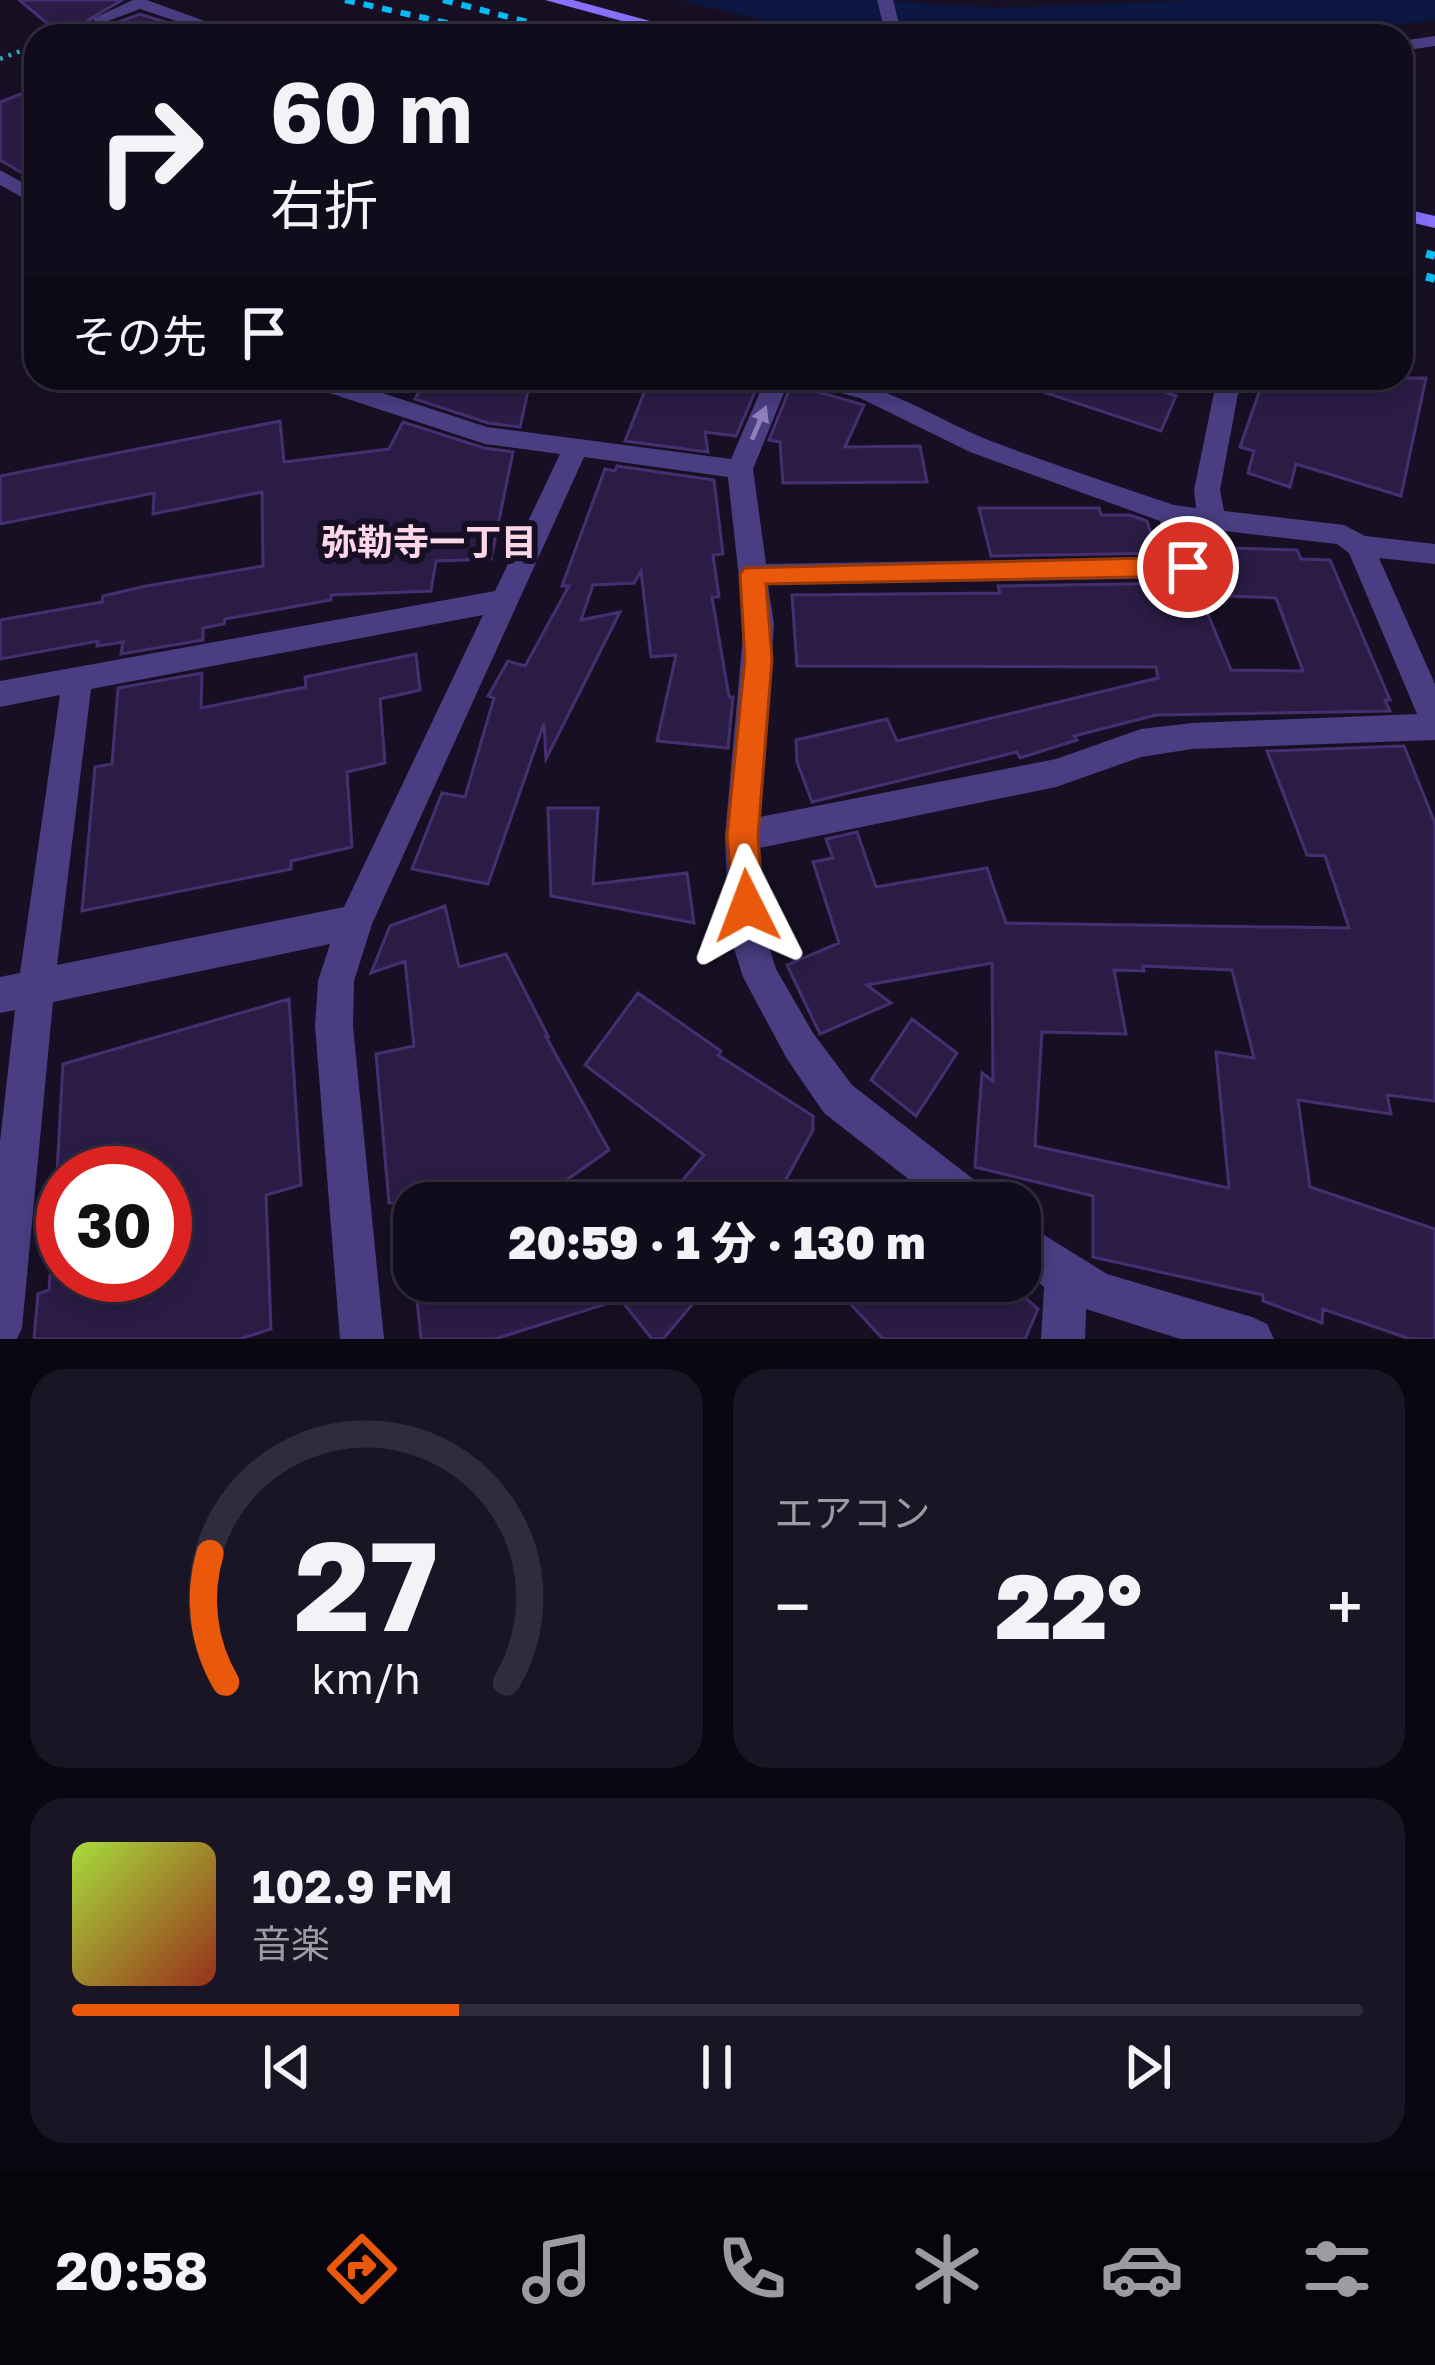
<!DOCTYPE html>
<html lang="ja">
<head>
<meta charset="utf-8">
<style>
  :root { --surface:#110c1c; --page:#1a1525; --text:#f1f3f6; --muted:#9c9ba3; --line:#302c3b; --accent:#ea580c }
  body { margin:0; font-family:"Golos Text","Noto Sans JP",sans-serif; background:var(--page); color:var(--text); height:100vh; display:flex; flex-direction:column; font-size:45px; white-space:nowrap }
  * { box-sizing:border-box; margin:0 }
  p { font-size:39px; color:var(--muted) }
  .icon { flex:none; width:66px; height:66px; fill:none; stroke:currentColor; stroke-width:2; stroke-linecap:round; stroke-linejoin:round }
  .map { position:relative; height:1339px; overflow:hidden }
  .sheet { display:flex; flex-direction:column; gap:30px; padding:30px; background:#09070f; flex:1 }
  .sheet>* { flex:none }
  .top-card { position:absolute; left:24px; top:24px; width:1389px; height:366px; border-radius:36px; box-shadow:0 6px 18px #0003,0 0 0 3px var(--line); background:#110c1c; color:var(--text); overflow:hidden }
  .speed { position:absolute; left:36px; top:1146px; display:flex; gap:24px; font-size:60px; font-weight:700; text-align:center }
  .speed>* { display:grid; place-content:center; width:156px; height:156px; border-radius:50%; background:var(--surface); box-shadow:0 6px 18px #0003,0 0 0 3px var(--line); line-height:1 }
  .speed .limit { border:18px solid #d22; background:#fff; color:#111 }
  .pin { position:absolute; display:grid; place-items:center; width:102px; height:102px; color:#fff; margin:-51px; border:6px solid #fff; border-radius:50%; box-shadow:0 3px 12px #0007 }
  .me { position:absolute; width:132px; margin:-66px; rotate:357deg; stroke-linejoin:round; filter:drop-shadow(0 0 9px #0008) }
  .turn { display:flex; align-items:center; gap:42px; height:252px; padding:0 48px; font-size:54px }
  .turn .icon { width:156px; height:156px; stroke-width:2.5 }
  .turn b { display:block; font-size:84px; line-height:102px }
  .then { display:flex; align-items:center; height:114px; padding:0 48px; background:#0003; gap:24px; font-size:45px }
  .big { font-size:90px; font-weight:800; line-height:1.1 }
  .sheet .tile { flex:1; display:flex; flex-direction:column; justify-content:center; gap:18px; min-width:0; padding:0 42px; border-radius:36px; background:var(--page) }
  .sheet .dial { align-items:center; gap:0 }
  .dial svg { height:312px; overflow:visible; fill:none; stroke:var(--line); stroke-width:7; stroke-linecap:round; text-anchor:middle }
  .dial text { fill:var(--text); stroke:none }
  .song { display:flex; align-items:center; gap:36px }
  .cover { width:144px; height:144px; border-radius:18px; background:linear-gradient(135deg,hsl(80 70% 55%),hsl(10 70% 35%)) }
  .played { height:12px; border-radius:6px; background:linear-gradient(90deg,var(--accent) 30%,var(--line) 30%) }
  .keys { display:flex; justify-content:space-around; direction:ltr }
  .heat { display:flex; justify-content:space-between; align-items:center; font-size:66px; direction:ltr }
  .sheet .tiles { flex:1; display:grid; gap:30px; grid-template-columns:1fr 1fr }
  .tile:last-child { grid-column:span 2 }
  .trip { position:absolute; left:393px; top:1182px; width:648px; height:120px; border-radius:36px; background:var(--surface); box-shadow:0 6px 18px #0003,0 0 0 3px var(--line); font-weight:800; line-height:120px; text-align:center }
  .menu { display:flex; height:192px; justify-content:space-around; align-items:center; background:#07050b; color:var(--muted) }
  .menu .icon { width:84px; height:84px }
  .menu .current { color:var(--accent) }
  .menu b { font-size:54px; color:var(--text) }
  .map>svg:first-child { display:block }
  .water { fill:#0c1741 }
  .building { fill:#2b1c45; stroke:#462f70; stroke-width:3; fill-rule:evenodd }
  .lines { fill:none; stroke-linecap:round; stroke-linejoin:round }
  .path { stroke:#34a7b2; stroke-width:4.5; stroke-dasharray:3 6; stroke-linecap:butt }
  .street { fill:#4a3d82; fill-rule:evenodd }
  .secondary { fill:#8870fa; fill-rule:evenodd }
  .rail-far1 { stroke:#09b9f5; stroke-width:6; stroke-dasharray:10 9; stroke-linecap:butt }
  .rail { stroke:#09b9f5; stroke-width:8; stroke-dasharray:14 12; stroke-linecap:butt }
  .oneway { fill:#8e81b9 }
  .route { fill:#ea580c; stroke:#983908; stroke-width:3 }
  .labels { text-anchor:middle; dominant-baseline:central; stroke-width:12; stroke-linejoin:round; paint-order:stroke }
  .neighbourhood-label { font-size:36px; font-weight:bold; fill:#fdd7e9; stroke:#171025 }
</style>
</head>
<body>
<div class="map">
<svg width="1435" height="1339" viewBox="0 0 1435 1339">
  <rect width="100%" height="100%" fill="#171025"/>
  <!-- water -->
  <path class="water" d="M679,0H879L994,8L1200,0H1435V20L1299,36H829Z"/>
  <!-- building -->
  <path class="building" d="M19,0H122L88,20L102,28L140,14L184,28L170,36H63Z
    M36,88V181L0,160V102Z
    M426,378H531L520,427L488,423L415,399Z
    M650,378H761L736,436L705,432L708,452L625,441Z
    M794,378L804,388L864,405L845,447L920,446L927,482L783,483L780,442L769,440Z
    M1023,378H1121L1176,396L1161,431L1022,385Z
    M1264,378H1426L1401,496L1296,464L1290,487L1248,473L1254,451L1240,447Z
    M280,421L284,462L389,449L403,422L484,448L513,452L491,559L436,561L431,591L331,595V600L225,619L224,624L203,628V640L121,654L123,642L97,646L98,641L0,659V620L102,602L103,596L146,586L263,566L262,492L153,514L154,493L0,524V476Z
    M617,466L714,480L723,554L713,555L719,597H712L729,697H733L728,748L657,741L676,655L651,657L641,571L634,583L593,585L581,620L620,612L546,759L544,723L488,884L412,869L442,793L465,797L494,698L488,696L508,661L525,666L569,586H562L605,469L615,471Z
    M979,508H1099L1101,515H1130L1147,521L1155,546H1163L1165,553L991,556Z
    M1200,547L1297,550L1301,559L1330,560L1390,700H1385L1390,711L1156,715L1074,736L1077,740L1020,758L1017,752L812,802L797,762L796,740L887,719L897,741L1158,678L1156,667L797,666L792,595L1000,593L998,586L1188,583L1206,568ZM1200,595L1276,598L1303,671L1231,670Z
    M416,654L420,690L380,699L385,763L347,772L352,847L291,861V869L82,911L95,767L112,764L118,688L202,673L201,708L306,687L305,677Z
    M1404,746L1435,823V1101L1387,1095L1391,1114L1298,1100L1310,1187L1435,1229V1339H1410L1323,1309L1322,1323L1263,1301V1295L1093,1257V1196L975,1167L982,1073L993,1081L992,963L867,985L891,1003L820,1034L787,965L839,943L813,862L833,858L826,839L857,832L876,887L987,868L1006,923L1349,928L1325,856L1307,855L1267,751ZM1143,966L1232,970L1254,1058L1216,1052L1229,1188L1035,1146L1042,1032L1126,1034L1114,970L1144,971Z
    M548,808H598L593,884L687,873L694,923L551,896Z
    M445,906L459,967L506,954L549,1038L545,1035L609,1150L551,1191L512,1203H389L376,1054L414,1046L405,961L371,973L390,926Z
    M638,993L721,1051L718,1055L813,1116V1130L773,1203H663L704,1155L585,1065Z
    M289,999L301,1185L266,1195L271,1329L240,1339H34L38,1294L49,1290L50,1275H165V1173H57L63,1064Z
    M912,1019L957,1053L916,1116L871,1080Z
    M415,1281H712L663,1339H652L625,1305L634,1295L495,1339H421Z
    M829,1281H1006L1038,1309L1025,1339H883Z"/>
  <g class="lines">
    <!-- path -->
    <path class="path" d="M58,36L76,29
      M0,59L36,45"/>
    <!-- street -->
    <path class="street" d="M133,0H147L246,36H221L140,9L100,24L92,19Z
      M877,0H893L902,36H886Z
      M1435,36V46L1401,51V41Z
      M0,170L36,190V205L0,185Z
      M298,378H336L487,427L731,459L766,378H790L753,469L766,564L1171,557L1160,521L970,452L860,398L805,384L801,378C884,378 919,412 991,441C1051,464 1113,484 1174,505L1196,508L1194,490L1217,378H1241L1220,490L1224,511L1344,525L1365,536L1435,544V564L1379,558L1435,684V740L1192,749L1141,757L1056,787L759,848L765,933L776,969L813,1033L852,1085L986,1189L992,1203H939L824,1113L787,1059L743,977L729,933L725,836L744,624L728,477L584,457L372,924L354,981L353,1026L384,1339H340L315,1026L318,981L330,944L53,1002L22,1328L17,1339H0V1141L15,1010L0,1013V977L20,973L60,695L0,707V681L495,591L560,454L485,444L302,384ZM1189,527L1337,544L1349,553L1417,714L1192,723L1141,729L1056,759L760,817L774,624L768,585L1188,578L1202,567ZM483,615L344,907L57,965L91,689Z
      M1020,1220L1107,1274L1252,1317L1267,1324L1274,1339H1180L1086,1309L1085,1339H1041L1044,1287L1020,1267Z"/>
    <!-- secondary -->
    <path class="secondary" d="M545,0H573L705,36H677Z
      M1401,208L1435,216V228L1401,220Z"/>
    <!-- rail-far1 -->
    <path class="rail-far1" d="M345,0L504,36
      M443,0L582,36
      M567,24L613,36"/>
    <!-- rail -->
    <path class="rail" d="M1401,247L1435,256
      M1401,270L1435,279"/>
  </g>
  <!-- one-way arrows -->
  <defs><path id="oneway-solid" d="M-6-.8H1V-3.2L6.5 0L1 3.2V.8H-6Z" transform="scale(3)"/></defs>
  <use class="oneway" href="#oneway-solid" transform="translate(759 423) rotate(-67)"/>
  <!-- route -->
  <path class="route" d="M1188,557L1201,567L1188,576L766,584L772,659L758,836L763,906L758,917L747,921L735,917L727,836L745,659L740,575L744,568Z"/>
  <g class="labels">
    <!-- neighbourhood labels -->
    <g class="neighbourhood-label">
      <text x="429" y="541">弥勒寺一丁目</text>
    </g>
  </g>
</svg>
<div class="speed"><div class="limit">30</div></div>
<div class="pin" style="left:1188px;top:567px;background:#d93025"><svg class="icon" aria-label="arrive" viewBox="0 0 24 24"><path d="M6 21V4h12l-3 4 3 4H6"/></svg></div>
<svg class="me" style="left:747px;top:906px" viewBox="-20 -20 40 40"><path d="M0-17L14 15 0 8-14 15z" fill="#ea580c" stroke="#fff" stroke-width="4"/></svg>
<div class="trip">20:59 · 1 分 · 130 m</div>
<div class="top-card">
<div class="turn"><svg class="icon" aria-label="right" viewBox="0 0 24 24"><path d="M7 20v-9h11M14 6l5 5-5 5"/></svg><div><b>60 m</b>右折</div></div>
<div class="then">その先<svg class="icon" aria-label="arrive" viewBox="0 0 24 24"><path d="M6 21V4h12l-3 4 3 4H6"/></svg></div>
</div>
</div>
<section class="sheet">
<div class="tiles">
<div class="tile dial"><svg viewBox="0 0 100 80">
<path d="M14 69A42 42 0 1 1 86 69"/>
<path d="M14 69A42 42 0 0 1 10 36" stroke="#ea580c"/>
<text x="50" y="56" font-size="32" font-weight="700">27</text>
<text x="50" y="72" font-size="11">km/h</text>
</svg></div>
<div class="tile"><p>エアコン</p>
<div class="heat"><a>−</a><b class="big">22°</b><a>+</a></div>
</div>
<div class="tile">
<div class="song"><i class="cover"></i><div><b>102.9 FM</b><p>音楽</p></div></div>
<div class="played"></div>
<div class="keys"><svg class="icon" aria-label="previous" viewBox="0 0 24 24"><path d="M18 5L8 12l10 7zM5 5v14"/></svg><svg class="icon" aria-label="pause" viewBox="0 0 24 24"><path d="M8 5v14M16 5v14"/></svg><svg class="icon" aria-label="next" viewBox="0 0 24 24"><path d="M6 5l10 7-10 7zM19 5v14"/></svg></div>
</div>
</div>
</section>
<nav class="menu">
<b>20:58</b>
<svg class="icon current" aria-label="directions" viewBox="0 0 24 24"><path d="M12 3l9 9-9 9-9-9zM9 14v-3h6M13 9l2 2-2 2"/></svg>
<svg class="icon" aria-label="music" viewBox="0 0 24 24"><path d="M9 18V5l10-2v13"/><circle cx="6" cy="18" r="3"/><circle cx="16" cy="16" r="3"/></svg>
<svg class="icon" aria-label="phone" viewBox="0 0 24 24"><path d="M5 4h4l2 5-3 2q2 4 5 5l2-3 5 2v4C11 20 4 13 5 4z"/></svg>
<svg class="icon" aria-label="climate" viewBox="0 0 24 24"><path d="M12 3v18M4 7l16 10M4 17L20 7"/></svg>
<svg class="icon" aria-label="car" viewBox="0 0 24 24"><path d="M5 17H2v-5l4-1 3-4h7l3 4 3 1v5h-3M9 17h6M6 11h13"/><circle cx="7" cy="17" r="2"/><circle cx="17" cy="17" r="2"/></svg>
<svg class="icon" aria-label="filters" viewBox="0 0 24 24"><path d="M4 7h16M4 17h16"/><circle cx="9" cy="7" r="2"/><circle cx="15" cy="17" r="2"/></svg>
</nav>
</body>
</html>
